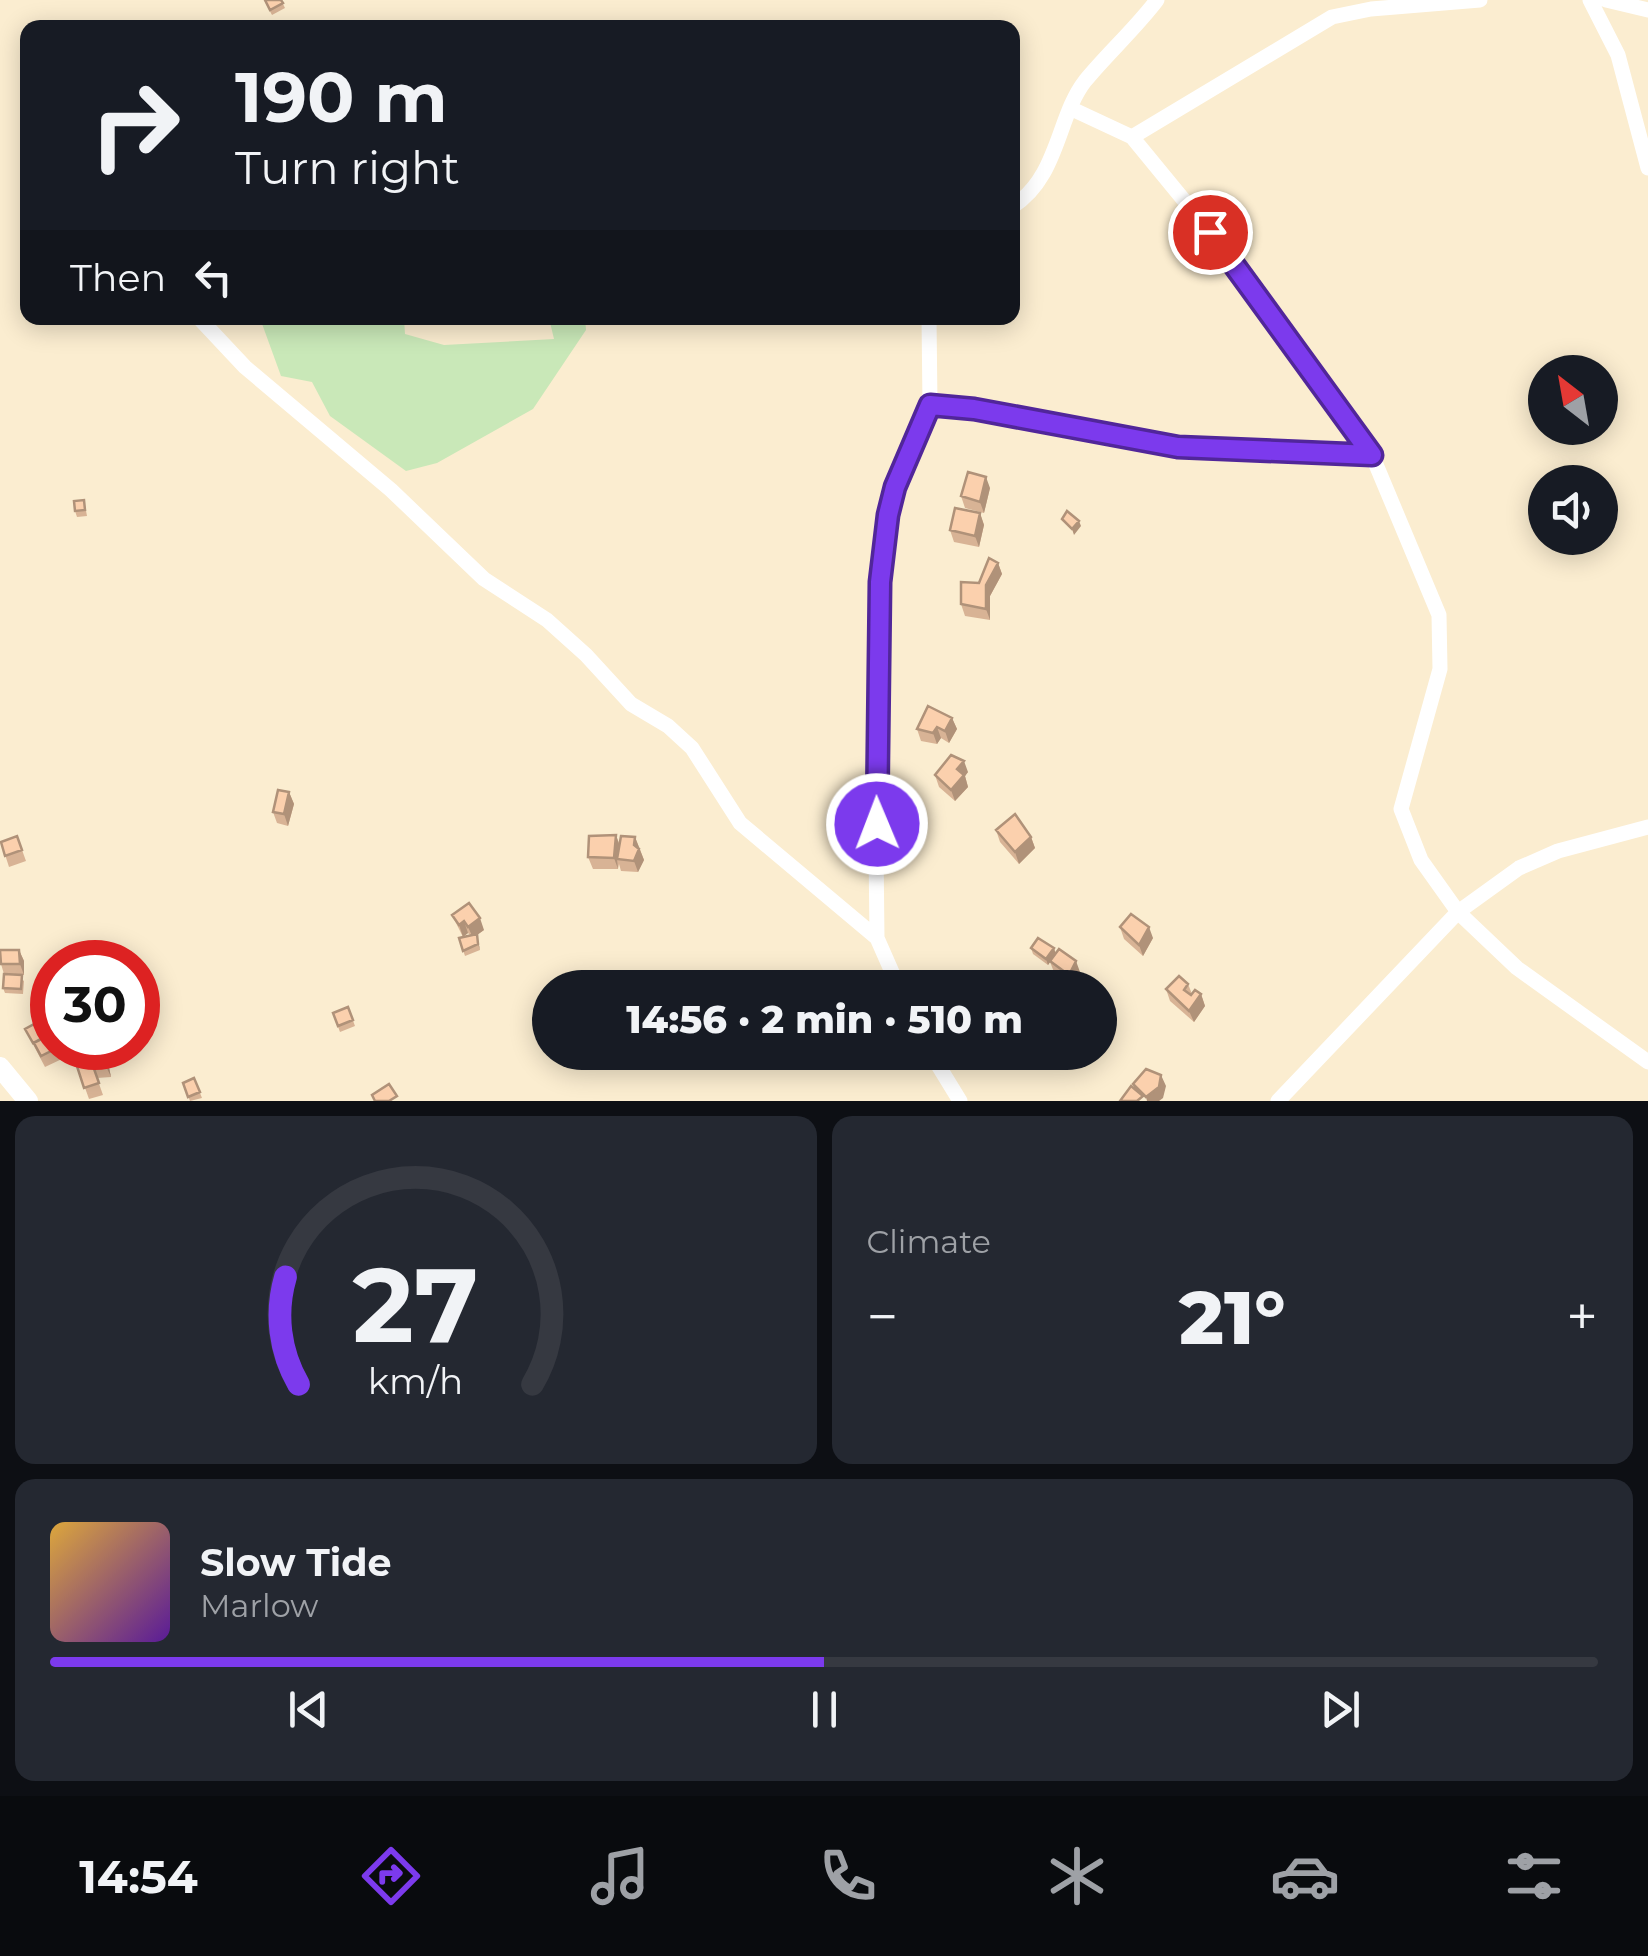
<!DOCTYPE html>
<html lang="en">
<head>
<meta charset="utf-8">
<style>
  :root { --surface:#171b24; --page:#242831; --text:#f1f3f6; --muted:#9ea1a6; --line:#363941; --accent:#7c3aed }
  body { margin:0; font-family:Montserrat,sans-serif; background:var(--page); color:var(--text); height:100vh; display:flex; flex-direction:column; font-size:38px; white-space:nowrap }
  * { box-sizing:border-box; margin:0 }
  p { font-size:32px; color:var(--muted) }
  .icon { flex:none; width:55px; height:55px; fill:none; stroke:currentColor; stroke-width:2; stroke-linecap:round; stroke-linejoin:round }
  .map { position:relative; height:1101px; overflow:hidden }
  .details { display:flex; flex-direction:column; gap:15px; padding:15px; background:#0d0f14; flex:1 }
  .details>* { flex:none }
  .guide { position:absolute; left:20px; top:20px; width:1000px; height:305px; border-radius:20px; box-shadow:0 5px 25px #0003; background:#171b24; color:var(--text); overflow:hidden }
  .needle { width:65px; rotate:329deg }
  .controls { position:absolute; left:1528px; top:355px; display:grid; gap:20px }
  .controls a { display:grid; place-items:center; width:90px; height:90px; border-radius:50%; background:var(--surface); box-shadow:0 5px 25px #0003; font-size:50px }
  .speed { position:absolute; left:30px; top:940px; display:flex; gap:20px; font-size:50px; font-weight:700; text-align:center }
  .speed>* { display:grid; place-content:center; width:130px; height:130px; border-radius:50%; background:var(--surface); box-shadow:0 5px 25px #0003; line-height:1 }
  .speed .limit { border:15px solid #d22; background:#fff; color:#111 }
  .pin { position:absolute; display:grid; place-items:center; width:85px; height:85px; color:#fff; margin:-42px; border:5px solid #fff; border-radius:50%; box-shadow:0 2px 10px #0007 }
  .me { position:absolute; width:110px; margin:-55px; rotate:359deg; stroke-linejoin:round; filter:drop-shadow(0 0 8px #0008) }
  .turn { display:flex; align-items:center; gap:35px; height:210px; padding:0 50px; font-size:45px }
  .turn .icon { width:130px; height:130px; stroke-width:2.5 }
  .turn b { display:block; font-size:70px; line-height:85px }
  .then { display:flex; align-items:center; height:95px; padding:0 50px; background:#0003; gap:20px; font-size:38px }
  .big { font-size:75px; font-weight:800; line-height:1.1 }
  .details .tile { flex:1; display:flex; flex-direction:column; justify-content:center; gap:15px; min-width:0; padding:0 35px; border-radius:20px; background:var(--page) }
  .details .dial { align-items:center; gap:0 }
  .dial svg { height:260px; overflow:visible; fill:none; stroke:var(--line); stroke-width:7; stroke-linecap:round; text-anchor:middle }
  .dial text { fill:var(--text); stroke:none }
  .song { display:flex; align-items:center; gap:30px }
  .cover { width:120px; height:120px; border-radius:15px; background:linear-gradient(135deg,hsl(40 70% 55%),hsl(270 70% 35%)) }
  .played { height:10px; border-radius:5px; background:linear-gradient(90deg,var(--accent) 50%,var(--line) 50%) }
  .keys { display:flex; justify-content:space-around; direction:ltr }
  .heat { display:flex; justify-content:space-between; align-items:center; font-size:55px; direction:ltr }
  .details .tiles { flex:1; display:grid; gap:15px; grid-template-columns:1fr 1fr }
  .tile:last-child { grid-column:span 2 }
  .trip { position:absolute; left:532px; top:970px; width:585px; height:100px; border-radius:50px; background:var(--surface); box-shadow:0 5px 25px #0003; font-weight:800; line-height:100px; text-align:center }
  .menu { display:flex; height:160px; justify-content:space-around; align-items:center; background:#090b0e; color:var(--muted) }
  .menu .icon { width:70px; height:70px }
  .menu .active { color:var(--accent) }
  .menu b { font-size:45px; color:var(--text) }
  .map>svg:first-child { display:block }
  .green { fill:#c9e8b8 }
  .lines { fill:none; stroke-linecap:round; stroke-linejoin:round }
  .street { stroke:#fff; stroke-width:15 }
  .secondary { stroke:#fff; stroke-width:20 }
  .wall { fill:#d8b395 }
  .shaded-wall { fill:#b09279 }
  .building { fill:#fbd0ad; stroke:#b09279; stroke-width:2.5 }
  .route-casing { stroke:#51269a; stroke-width:25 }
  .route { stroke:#7c3aed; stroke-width:18 }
</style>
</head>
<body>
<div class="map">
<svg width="1648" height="1101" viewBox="0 0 1648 1101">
  <rect width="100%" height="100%" fill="#fbedd0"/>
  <!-- green -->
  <path class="green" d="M218,318H404L405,334L444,345L554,339L549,318H585L586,330L533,409L437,463L406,471L330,416L312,382L281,376L261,321Z"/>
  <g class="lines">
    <!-- street -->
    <path class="street" d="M1590,0L1618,55L1648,168
      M1606,0L1648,10
      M1072,109L1132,137L1210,232L1372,455L1439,615L1440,669L1401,809L1421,860L1458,912L1517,968L1648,1062
      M1132,137L1332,17L1371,9L1480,0
      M1012,207C1059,177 1057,117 1085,81C1108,53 1135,29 1157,0
      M199,318L245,367L391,490L484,579L547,620L586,655L631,704L668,726L692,748L740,823L877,938
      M930,405L974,409L1178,447L1372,455
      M899,988L877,938L875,756L880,583L895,487L930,405L929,318
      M930,1052L960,1101
      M1278,1101L1458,912L1519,868L1558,851L1648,827"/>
    <!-- secondary -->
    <path class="secondary" d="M0,1067L28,1101"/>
  </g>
  <!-- wall -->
  <path class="wall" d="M264,0H281L285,8L272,15Z
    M990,488L984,513L965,508L961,496Z
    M84,500L87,516L77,517L75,511Z
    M980,513L984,525L979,547L954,542L950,530Z
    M998,563L1002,574L990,596V620L965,616L961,604Z
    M952,718L957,729L949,743L941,738L937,744L921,741L917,729Z
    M968,772L965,776L968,787L955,801L939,787L935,775Z
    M289,792L294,804L288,826L277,823L273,812Z
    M996,830L1031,837L1035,848L1019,864L1000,842Z
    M616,835L620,846L635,837L644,860L638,872L621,871L619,864L618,869H593L588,857Z
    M17,836L26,861L9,867L1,842Z
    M452,915L484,930L477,935L480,950L465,956L459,938L470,935L468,933L463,937Z
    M1120,927L1153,938L1143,956L1124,939Z
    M1031,948L1056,953L1080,972L1073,986L1054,972L1050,962L1048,965L1033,954Z
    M19,950L24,961V975H17L24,981L23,994L5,993L3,988L4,974L1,964Z
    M1188,984L1192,994H1201L1205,1006L1194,1022L1170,1001L1166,989Z
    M348,1007L355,1026L340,1032L333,1013Z
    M25,1029L52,1048H60L64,1058L45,1067Z
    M80,1048H105L111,1077L97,1078L103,1095L89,1099L74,1057L81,1054Z
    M194,1078L202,1098L190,1101L183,1083Z"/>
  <!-- shaded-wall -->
  <path class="shaded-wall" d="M986,477L990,488L984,513L980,502Z
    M980,513L984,525L979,547L975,536Z
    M1079,521L1081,526L1074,535L1072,529Z
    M998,563L1002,574L990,596V620L986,609V585Z
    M952,718L957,729L949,743L945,731Z
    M937,727L941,738L937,744L933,733Z
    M964,761L968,772L965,776L968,787L955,801L951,790L957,769Z
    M289,792L294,804L288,826L284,814Z
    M616,835L620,847L617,859L618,869L614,858Z
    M635,837L644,860L638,872L634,861Z
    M1031,837L1035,848L1019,864L1015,852Z
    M480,918L484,930L477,935L480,950L478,944L473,938L468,927Z
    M464,921L468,933L463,937L459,925Z
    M1149,927L1153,938L1143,956L1139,945Z
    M1054,948L1056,954L1048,965L1046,959Z
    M19,950L24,961V975L20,964Z
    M1076,961L1080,972L1073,986L1069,975Z
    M1201,994L1205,1006L1194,1022L1189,1011Z
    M103,1048H105L111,1077L106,1066Z
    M1161,1075L1166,1086L1163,1098L1159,1101H1147L1146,1097Z"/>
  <!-- building -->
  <path class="building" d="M265,0H281L283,3L270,10Z
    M968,472L986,477L980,502L961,496Z
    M84,500L85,510L75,511L74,501Z
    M955,508L980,513L975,536L950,530Z
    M1067,511L1079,521L1072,529L1062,519Z
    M989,558L998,563L986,585V609L961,604V582L979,583Z
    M928,706L952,718L945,731L937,727L933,733L917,729Z
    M951,755L964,761L957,769L964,775L951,790L935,775Z
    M278,790L289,792L284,814L273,812Z
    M1015,814L1031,837L1015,852L996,830Z
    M616,835L614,858L588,857L589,836Z
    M17,836L22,850L5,856L1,842Z
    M621,836L635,837L634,845L639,849L634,861L617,859Z
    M469,903L480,918L468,927L464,921L459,925L452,915Z
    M1131,914L1149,927L1139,945L1120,927Z
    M477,934L478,944L463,951L459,938Z
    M1038,938L1054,948L1046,959L1031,948Z
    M1059,949L1076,961L1069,975L1050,961Z
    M0,950H19L20,964H1Z
    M4,974L22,975L21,989L3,988Z
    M1179,976L1188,984L1184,990L1191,995L1195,990L1201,994L1189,1011L1166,989Z
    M348,1007L353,1020L338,1026L333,1013Z
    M38,1022L46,1036L33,1043L25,1029Z
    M52,1034V1048H57L41,1056L34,1043Z
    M80,1048H103L106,1066H93L99,1083L84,1088L74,1057L81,1054Z
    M1146,1069L1161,1075L1159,1087L1146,1097L1133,1084Z
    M194,1078L200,1092L188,1097L183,1083Z
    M389,1084L397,1096L389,1101H375L372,1095Z
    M1131,1086L1143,1096L1137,1101H1120Z"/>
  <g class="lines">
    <!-- route casing -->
    <g class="route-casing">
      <path id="route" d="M877,824L880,582L888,515L895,487L930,405L974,409L1178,447L1372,455L1210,232"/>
    </g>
    <!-- route -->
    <use href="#route" class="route"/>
  </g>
</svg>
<div class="controls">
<a><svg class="needle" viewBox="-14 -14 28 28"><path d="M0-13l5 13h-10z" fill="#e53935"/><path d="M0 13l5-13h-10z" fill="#9ea1a6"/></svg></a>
<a><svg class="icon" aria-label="sound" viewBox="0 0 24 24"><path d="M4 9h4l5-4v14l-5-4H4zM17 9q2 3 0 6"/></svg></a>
</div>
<div class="speed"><div class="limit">30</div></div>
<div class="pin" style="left:1210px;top:232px;background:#d93025"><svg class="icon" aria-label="arrive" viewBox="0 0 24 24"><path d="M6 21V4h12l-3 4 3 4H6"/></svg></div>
<svg class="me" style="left:877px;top:824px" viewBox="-20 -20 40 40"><circle r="17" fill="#7c3aed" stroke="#fff" stroke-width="3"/><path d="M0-11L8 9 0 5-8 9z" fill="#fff"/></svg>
<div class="trip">14:56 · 2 min · 510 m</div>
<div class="guide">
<div class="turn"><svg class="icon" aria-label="right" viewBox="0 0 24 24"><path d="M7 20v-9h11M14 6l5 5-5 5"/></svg><div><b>190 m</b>Turn right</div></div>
<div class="then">Then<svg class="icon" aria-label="left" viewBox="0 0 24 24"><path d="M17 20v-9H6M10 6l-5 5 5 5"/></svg></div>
</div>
</div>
<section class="details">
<div class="tiles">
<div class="tile dial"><svg viewBox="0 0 100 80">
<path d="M14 69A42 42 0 1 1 86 69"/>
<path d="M14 69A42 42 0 0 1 10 36" stroke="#7c3aed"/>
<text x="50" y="56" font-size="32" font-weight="700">27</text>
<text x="50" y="72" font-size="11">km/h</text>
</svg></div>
<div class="tile"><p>Climate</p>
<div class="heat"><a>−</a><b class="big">21°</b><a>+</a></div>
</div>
<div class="tile">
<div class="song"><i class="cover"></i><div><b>Slow Tide</b><p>Marlow</p></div></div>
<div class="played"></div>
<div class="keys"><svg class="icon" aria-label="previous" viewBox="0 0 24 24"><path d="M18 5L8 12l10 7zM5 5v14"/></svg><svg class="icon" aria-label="pause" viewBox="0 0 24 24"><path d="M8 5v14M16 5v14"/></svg><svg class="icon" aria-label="next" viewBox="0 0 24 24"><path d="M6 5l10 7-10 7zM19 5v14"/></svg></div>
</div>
</div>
</section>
<nav class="menu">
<b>14:54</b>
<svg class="icon active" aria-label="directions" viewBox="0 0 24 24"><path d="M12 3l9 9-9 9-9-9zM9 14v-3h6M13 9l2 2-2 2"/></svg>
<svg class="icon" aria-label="music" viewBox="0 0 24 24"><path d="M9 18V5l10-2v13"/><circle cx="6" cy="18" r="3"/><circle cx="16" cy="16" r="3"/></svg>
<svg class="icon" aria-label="phone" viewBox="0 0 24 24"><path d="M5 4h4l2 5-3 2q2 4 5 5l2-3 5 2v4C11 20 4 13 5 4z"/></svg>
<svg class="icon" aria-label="climate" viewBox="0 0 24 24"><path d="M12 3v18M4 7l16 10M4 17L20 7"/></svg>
<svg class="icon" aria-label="car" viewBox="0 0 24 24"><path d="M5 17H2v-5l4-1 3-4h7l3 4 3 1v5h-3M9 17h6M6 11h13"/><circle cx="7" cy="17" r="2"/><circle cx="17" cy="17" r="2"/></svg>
<svg class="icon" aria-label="filters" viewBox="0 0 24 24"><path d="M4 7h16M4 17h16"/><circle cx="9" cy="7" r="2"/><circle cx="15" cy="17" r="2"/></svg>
</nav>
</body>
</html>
